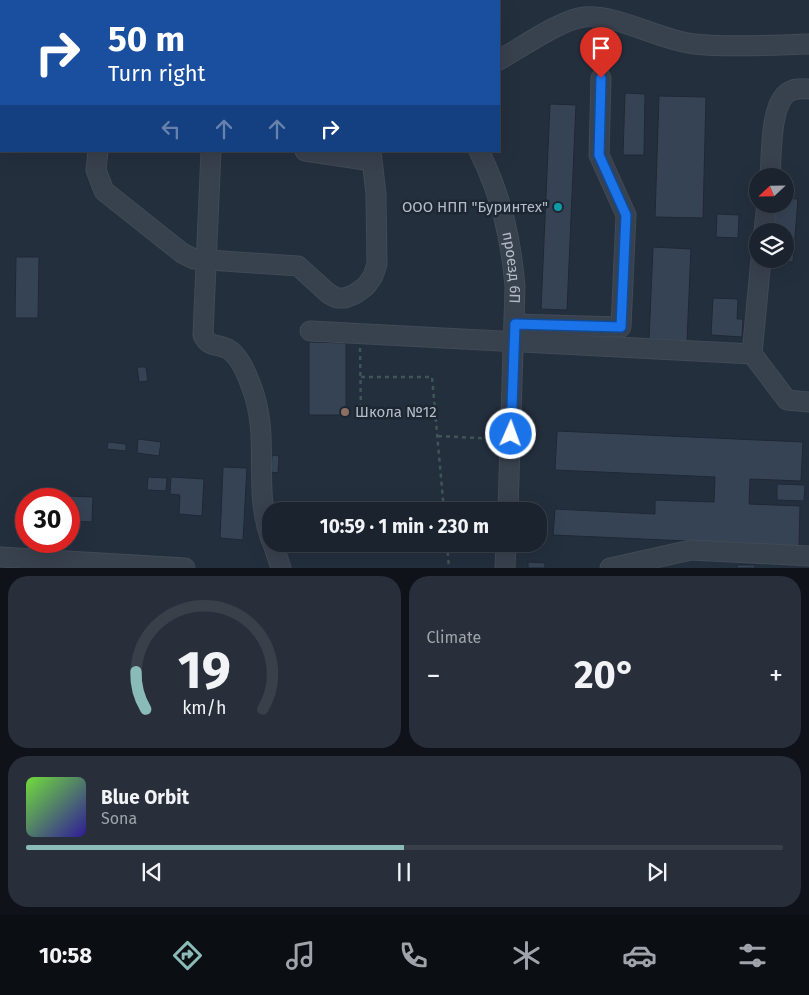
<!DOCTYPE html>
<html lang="en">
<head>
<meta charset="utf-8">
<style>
  :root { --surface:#1b232e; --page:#282f3a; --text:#f1f3f6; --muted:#a0a4aa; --line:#39404a; --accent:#8bbbb9 }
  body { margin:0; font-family:"Fira Sans",sans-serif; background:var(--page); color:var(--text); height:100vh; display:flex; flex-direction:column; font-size:19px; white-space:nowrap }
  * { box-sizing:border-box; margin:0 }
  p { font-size:16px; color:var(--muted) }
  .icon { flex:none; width:28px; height:28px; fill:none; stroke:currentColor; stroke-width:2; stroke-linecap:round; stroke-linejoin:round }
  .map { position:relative; height:568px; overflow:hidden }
  .drawer { display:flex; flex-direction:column; gap:8px; padding:8px; background:#0f1319; flex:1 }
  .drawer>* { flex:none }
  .banner { position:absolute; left:0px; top:0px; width:500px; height:152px; box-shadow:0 5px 20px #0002,0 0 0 1px var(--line); background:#1a4fa0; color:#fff; overflow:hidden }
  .needle { width:32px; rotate:248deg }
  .buttons { position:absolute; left:749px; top:168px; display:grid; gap:10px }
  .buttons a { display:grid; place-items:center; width:45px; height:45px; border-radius:50%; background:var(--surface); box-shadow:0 5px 20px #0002,0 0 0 1px var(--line); font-size:25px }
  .speed { position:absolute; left:15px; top:488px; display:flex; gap:10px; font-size:25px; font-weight:700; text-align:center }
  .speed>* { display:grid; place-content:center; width:65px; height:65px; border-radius:50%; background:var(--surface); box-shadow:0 5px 20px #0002,0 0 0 1px var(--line); line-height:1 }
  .speed .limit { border:8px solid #d22; background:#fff; color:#111 }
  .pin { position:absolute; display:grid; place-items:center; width:42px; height:42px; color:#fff; margin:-51px -21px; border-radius:50% 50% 50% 0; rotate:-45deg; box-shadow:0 0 5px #0007 }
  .pin .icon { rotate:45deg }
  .me { position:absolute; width:55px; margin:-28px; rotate:2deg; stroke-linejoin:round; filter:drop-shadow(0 0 4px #0008) }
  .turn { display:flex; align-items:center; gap:18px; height:105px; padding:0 25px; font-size:22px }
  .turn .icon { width:65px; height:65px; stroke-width:2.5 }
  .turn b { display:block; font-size:35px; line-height:42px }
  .lanes { display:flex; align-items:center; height:48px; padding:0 25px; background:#0003; justify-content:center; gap:25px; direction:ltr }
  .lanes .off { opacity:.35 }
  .big { font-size:38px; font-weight:700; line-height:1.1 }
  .drawer .card { flex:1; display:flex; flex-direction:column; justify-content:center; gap:8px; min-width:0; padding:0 18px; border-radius:20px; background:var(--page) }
  .drawer .dial { align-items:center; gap:0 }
  .dial svg { height:130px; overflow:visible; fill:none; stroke:var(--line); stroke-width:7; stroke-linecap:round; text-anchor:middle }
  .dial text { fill:var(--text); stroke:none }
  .song { display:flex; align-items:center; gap:15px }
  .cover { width:60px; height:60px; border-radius:8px; background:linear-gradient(135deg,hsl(100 70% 55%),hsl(250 70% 35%)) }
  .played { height:5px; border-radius:2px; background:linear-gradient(90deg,var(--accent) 50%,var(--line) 50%) }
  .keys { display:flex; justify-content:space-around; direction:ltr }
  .heat { display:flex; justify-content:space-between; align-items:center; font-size:28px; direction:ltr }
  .drawer .tiles { flex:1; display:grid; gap:8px; grid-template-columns:1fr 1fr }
  .card:last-child { grid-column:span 2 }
  .trip { position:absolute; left:262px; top:502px; width:285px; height:50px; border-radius:20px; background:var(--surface); box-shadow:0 5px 20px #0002,0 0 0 1px var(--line); font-weight:700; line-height:50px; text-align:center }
  .menu { display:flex; height:80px; justify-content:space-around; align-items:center; background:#0b0e12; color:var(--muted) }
  .menu .icon { width:35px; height:35px }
  .menu .active { color:var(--accent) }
  .menu b { font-size:22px; color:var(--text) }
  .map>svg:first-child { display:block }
  .building { fill:#364354; stroke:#1f2835 }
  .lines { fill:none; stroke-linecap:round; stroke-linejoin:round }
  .minor-casing { stroke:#414a57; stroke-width:21 }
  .path { stroke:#3f5557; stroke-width:2.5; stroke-dasharray:4 4; stroke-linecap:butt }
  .minor { stroke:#38414e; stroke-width:19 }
  .route-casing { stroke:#114b97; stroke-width:12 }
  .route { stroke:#1a73e8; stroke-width:9 }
  .culture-dot { fill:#0f9aa8; stroke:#1d2633; stroke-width:2 }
  .education-dot { fill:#8d6e63; stroke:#1d2633; stroke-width:2 }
  .labels { text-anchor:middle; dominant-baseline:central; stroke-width:5; stroke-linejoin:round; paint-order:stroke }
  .poi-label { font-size:15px; fill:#b4bcc9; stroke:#1d2633; text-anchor:end }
  .street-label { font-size:15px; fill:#b4bcc9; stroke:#1d2633 }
</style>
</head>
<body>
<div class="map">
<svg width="809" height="568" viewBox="0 0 809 568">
  <rect width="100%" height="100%" fill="#242f3e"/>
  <!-- building -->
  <path class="building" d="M625,93L645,94L644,155H623Z
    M659,96L706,97L703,218L655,217Z
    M550,104L576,105L567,310L541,309Z
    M785,198L798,199L793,262L771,260L785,259V231H774L776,204H785Z
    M717,214L739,215L738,238L716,237Z
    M653,247L691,249L687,341L649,339Z
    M16,257H39L38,318H15Z
    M713,298L738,299L737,319H743L742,337L711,335Z
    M309,342L346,343V415H309Z
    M137,367H146L148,381L139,382Z
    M557,431L803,442L801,481L750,479L749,504L800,506L799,546L553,535L555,509L655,514V500L714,502L715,477L555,470Z
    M138,439L161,442L159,456L137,453Z
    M108,442L126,444V451L107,449Z
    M272,455L279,456L278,473L271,472Z
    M223,467L247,468L243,540L220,538Z
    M148,477L167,478L166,491L147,490Z
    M171,477L204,479L202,516L179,514L180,495L170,494Z
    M777,484L805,485L804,501L777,500Z
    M43,495L93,497L92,522L69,521V499H43Z
    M528,562L545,563V568H528Z
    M737,565H755V568H737Z"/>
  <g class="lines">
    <!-- minor casing -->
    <g class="minor-casing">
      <g id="minor">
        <path d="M294,0L295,1"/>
        <path d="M384,0V1"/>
        <path d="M119,1V0"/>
        <path d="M217,1V0"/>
        <path d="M499,60C519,49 562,19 584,17C619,14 658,40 694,44C728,48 774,45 809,44"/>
        <path d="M98,151L96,170L104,191L182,253L194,259L298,266L329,294L337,298H345L355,294L366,286L373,276L377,264L376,194L371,151"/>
        <path d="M211,151L203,335C209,348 217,343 228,349C240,356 247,375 252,388C271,440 252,487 271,540"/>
        <path d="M305,151L372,161"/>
        <path id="s1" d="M479,151C501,195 511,238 515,287L508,511"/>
        <path d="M770,176C772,155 769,97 793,90C798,88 804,89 809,89"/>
        <path d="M764,231L767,204"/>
        <path d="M761,259L752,354L787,400L809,402"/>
        <path d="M515,324L621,327L626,215L599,155L601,78"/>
        <path d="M310,331L752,354"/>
        <path d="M273,544L281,568"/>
        <path d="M0,557L185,568"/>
        <path d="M505,568L506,544"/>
        <path d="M610,568L691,550L809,556"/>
      </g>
    </g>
    <!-- path -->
    <path class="path" d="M360,348L361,417
      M361,377H432L444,511
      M438,436L496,439
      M447,544L449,568"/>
    <!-- minor -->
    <use href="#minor" class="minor"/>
  </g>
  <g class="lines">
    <!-- route casing -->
    <g class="route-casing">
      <path id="route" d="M511,434L515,324L621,327L626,215L599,155L601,78"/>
    </g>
    <!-- route -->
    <use href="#route" class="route"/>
  </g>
  <!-- markers -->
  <circle class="culture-dot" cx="558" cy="207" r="5"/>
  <circle class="education-dot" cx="345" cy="412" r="5"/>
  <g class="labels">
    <!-- poi labels -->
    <g class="poi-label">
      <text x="548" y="207">ООО НПП "Буринтех"</text>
      <text x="355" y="412" text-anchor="start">Школа №12</text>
    </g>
    <!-- street labels -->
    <g class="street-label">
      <text stroke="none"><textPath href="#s1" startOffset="122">проезд 6П</textPath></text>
    </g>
  </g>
</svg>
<div class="buttons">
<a><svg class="needle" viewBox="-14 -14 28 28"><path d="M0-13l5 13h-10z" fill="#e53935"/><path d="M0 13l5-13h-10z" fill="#a0a4aa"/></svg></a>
<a><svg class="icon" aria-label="layers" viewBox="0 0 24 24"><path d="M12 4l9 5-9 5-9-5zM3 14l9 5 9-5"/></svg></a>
</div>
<div class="speed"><div class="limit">30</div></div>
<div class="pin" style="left:601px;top:78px;background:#d93025"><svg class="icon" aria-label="arrive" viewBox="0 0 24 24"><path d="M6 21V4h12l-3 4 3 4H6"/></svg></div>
<svg class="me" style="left:511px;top:434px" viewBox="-20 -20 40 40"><circle r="17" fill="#1a73e8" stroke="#fff" stroke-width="3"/><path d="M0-11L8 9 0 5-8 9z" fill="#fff"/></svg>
<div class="trip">10:59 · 1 min · 230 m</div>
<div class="banner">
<div class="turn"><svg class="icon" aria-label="right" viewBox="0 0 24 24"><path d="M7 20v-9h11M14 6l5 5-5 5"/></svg><div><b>50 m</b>Turn right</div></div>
<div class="lanes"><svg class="icon off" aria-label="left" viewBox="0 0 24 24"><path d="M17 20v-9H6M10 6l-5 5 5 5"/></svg><svg class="icon off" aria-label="ahead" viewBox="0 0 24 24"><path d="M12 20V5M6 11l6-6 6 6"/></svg><svg class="icon off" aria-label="ahead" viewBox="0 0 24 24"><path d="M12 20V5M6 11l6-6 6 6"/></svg><svg class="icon" aria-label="right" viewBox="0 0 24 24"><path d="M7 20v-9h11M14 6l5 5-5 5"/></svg></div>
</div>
</div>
<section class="drawer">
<div class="tiles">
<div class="card dial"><svg viewBox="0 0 100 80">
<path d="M14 69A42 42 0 1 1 86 69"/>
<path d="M14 69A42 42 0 0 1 8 46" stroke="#8bbbb9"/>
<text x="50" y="56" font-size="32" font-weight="700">19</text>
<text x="50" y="72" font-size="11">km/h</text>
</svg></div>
<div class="card"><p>Climate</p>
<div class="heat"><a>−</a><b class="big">20°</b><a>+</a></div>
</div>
<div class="card">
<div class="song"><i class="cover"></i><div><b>Blue Orbit</b><p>Sona</p></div></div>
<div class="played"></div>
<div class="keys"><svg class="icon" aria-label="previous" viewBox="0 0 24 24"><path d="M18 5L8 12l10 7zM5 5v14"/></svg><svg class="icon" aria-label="pause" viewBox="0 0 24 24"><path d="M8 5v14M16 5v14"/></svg><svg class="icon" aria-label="next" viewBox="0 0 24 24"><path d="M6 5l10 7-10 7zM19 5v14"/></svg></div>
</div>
</div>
</section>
<nav class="menu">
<b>10:58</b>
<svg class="icon active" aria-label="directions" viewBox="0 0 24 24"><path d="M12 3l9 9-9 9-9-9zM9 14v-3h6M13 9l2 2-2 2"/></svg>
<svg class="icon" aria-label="music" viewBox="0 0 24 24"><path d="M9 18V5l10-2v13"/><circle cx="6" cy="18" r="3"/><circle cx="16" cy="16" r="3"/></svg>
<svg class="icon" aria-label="phone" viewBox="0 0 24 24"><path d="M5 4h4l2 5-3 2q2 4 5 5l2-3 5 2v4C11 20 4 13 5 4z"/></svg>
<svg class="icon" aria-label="climate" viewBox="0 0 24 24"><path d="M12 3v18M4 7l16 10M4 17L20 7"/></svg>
<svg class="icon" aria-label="car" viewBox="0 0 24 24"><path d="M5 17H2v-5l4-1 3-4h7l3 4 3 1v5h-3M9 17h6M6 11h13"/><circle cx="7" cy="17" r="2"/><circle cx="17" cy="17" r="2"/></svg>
<svg class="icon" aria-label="filters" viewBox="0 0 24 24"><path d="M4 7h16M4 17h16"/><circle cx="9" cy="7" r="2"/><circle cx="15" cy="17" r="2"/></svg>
</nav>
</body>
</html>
